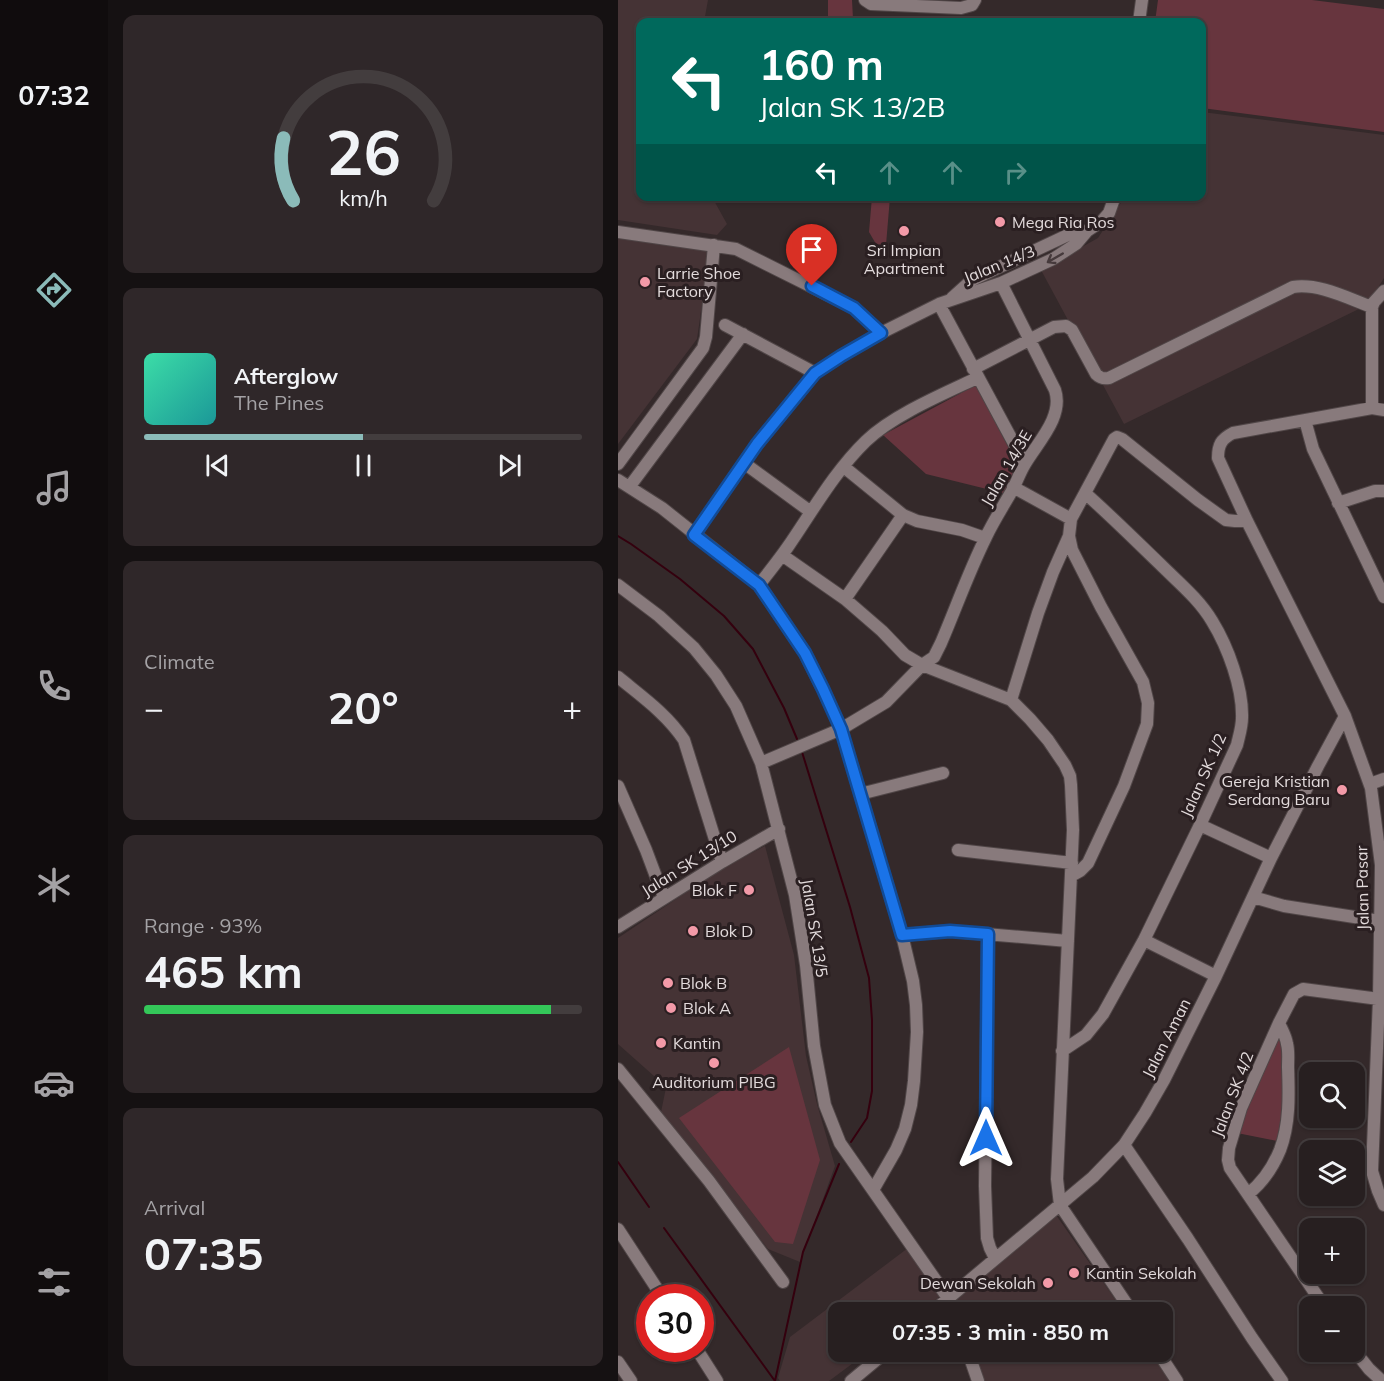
<!DOCTYPE html>
<html lang="en">
<head>
<meta charset="utf-8">
<style>
  :root { --surface:#271f20; --page:#2f2729; --text:#f1f3f6; --muted:#a4a2a5; --line:#433d3e; --accent:#8bbbb9 }
  body { margin:0; font-family:Mulish,sans-serif; background:var(--page); color:var(--text); height:100vh; display:flex; flex-direction:column; font-size:22px; white-space:nowrap }
  * { box-sizing:border-box; margin:0 }
  p { font-size:20px; color:var(--muted) }
  .icon { flex:none; width:33px; height:33px; fill:none; stroke:currentColor; stroke-width:2; stroke-linecap:round; stroke-linejoin:round }
  .map { position:relative; flex:1; overflow:hidden }
  .drawer { display:flex; flex-direction:column; gap:15px; padding:15px; background:#151112; width:510px }
  .drawer>* { flex:none }
  .top-card { position:absolute; left:18px; top:18px; width:570px; height:183px; border-radius:12px; box-shadow:0 2px 4px #0004,0 0 0 2px var(--line); background:#00695c; color:#fff; overflow:hidden }
  .controls { position:absolute; left:681px; top:1062px; display:grid; gap:12px }
  .controls a { display:grid; place-items:center; width:66px; height:66px; border-radius:12px; background:var(--surface); box-shadow:0 2px 4px #0004,0 0 0 2px var(--line); font-size:30px }
  .speed { position:absolute; left:18px; top:1284px; display:flex; gap:12px; font-size:30px; font-weight:700; text-align:center }
  .speed>* { display:grid; place-content:center; width:78px; height:78px; border-radius:50%; background:var(--surface); box-shadow:0 2px 4px #0004,0 0 0 2px var(--line); line-height:1 }
  .speed .limit { border:9px solid #d22; background:#fff; color:#111 }
  .pin { position:absolute; display:grid; place-items:center; width:51px; height:51px; color:#fff; margin:-62px -26px; border-radius:50% 50% 50% 0; rotate:-45deg; box-shadow:0 0 6px #0007 }
  .pin .icon { rotate:45deg }
  .me { position:absolute; width:66px; margin:-33px; rotate:0deg; stroke-linejoin:round; filter:drop-shadow(0 0 4px #0008) }
  .turn { display:flex; align-items:center; gap:21px; height:126px; padding:0 24px; font-size:27px }
  .turn .icon { width:78px; height:78px; stroke-width:2.5 }
  .turn b { display:block; font-size:42px; line-height:51px }
  .lanes { display:flex; align-items:center; height:57px; padding:0 24px; background:#0003; justify-content:center; gap:30px; direction:ltr }
  .lanes .off { opacity:.35 }
  .big { font-size:45px; font-weight:700; line-height:1.1 }
  .drawer .tile { flex:1; display:flex; flex-direction:column; justify-content:center; gap:9px; min-width:0; padding:0 21px; border-radius:12px; background:var(--page) }
  .drawer .dial { align-items:center; gap:0 }
  .dial svg { height:156px; overflow:visible; fill:none; stroke:var(--line); stroke-width:7; stroke-linecap:round; text-anchor:middle }
  .dial text { fill:var(--text); stroke:none }
  .song { display:flex; align-items:center; gap:18px }
  .cover { width:72px; height:72px; border-radius:9px; background:linear-gradient(135deg,hsl(160 70% 55%),hsl(180 70% 35%)) }
  .played { height:6px; border-radius:3px; background:linear-gradient(90deg,var(--accent) 50%,var(--line) 50%) }
  .keys { display:flex; justify-content:space-around; direction:ltr }
  .heat { display:flex; justify-content:space-between; align-items:center; font-size:33px; direction:ltr }
  .charge { height:9px; border-radius:4px; background:linear-gradient(90deg,#34c759 93%,var(--line) 0) }
  .trip { position:absolute; left:210px; top:1302px; width:345px; height:60px; border-radius:12px; background:var(--surface); box-shadow:0 2px 4px #0004,0 0 0 2px var(--line); font-weight:700; line-height:60px; text-align:center }
  main { display:flex; flex:1; min-height:0 }
  .tab-bar { display:flex; flex-direction:column; width:108px; justify-content:space-around; align-items:center; background:#100c0d; color:var(--muted) }
  .tab-bar .icon { width:42px; height:42px }
  .tab-bar .active { color:var(--accent) }
  .tab-bar b { font-size:27px; color:var(--text) }
  .map>svg:first-child { display:block }
  .built { fill:#453335 }
  .green { fill:#67353e }
  .lines { fill:none; stroke-linecap:round; stroke-linejoin:round }
  .stream { stroke:#34000e; stroke-width:2 }
  .minor-casing { stroke:#504647; stroke-width:14 }
  .minor { stroke:#887a7c; stroke-width:12 }
  .oneway { stroke:#463a3c }
  .route-casing { stroke:#114b97; stroke-width:15 }
  .route { stroke:#1a73e8; stroke-width:10 }
  .poi-dot { fill:#f39aa8; stroke:#2a1f21; stroke-width:2 }
  .labels { text-anchor:middle; dominant-baseline:central; stroke-width:6; stroke-linejoin:round; paint-order:stroke }
  .poi-label { font-size:16px; fill:#e3dbdc; stroke:#2a1f21; text-anchor:start }
  .street-label { font-size:16px; fill:#e3dbdc; stroke:#2a1f21 }
</style>
</head>
<body>
<main>
<nav class="tab-bar">
<b>07:32</b>
<svg class="icon active" aria-label="directions" viewBox="0 0 24 24"><path d="M12 3l9 9-9 9-9-9zM9 14v-3h6M13 9l2 2-2 2"/></svg>
<svg class="icon" aria-label="music" viewBox="0 0 24 24"><path d="M9 18V5l10-2v13"/><circle cx="6" cy="18" r="3"/><circle cx="16" cy="16" r="3"/></svg>
<svg class="icon" aria-label="phone" viewBox="0 0 24 24"><path d="M5 4h4l2 5-3 2q2 4 5 5l2-3 5 2v4C11 20 4 13 5 4z"/></svg>
<svg class="icon" aria-label="climate" viewBox="0 0 24 24"><path d="M12 3v18M4 7l16 10M4 17L20 7"/></svg>
<svg class="icon" aria-label="car" viewBox="0 0 24 24"><path d="M5 17H2v-5l4-1 3-4h7l3 4 3 1v5h-3M9 17h6M6 11h13"/><circle cx="7" cy="17" r="2"/><circle cx="17" cy="17" r="2"/></svg>
<svg class="icon" aria-label="filters" viewBox="0 0 24 24"><path d="M4 7h16M4 17h16"/><circle cx="9" cy="7" r="2"/><circle cx="15" cy="17" r="2"/></svg>
</nav>
<section class="drawer">
<div class="tile dial"><svg viewBox="0 0 100 80">
<path d="M14 69A42 42 0 1 1 86 69"/>
<path d="M14 69A42 42 0 0 1 9 37" stroke="#8bbbb9"/>
<text x="50" y="56" font-size="32" font-weight="700">26</text>
<text x="50" y="72" font-size="11">km/h</text>
</svg></div>
<div class="tile">
<div class="song"><i class="cover"></i><div><b>Afterglow</b><p>The Pines</p></div></div>
<div class="played"></div>
<div class="keys"><svg class="icon" aria-label="previous" viewBox="0 0 24 24"><path d="M18 5L8 12l10 7zM5 5v14"/></svg><svg class="icon" aria-label="pause" viewBox="0 0 24 24"><path d="M8 5v14M16 5v14"/></svg><svg class="icon" aria-label="next" viewBox="0 0 24 24"><path d="M6 5l10 7-10 7zM19 5v14"/></svg></div>
</div>
<div class="tile"><p>Climate</p>
<div class="heat"><a>−</a><b class="big">20°</b><a>+</a></div>
</div>
<div class="tile"><p>Range · 93%</p><b class="big">465 km</b><div class="charge"></div></div>
<div class="tile"><p>Arrival</p><b class="big">07:35</b></div>
</section>
<div class="map">
<svg width="766" height="1381" viewBox="0 0 766 1381">
  <rect width="100%" height="100%" fill="#34292a"/>
  <!-- built -->
  <path class="built" d="M0,0H90L86,22H22V196L94,197L109,224L99,235L0,220Z
    M584,112L766,135V278L749,305L506,424L423,270L480,238L504,201L505,197L584,196Z
    M0,234L92,248L79,339L0,444Z
    M147,846L176,955L188,1056L199,1104L217,1166L182,1262L150,1249L43,1112L50,1078L36,1076L0,1044V938L103,869Z
    M438,1215L506,1312H343L338,1300Z
    M290,1248L323,1296L301,1312H220V1352H250L211,1381H162L160,1378L172,1337Z
    M357,1352H532L552,1381H364Z"/>
  <!-- green -->
  <path class="green" d="M210,0H234L235,19L232,22L228,19L210,18Z
    M540,0H694L766,9V132L584,108V22H537Z
    M254,197H272L268,245L258,244L251,232Z
    M358,385L401,468L385,493L308,474L265,435Z
    M663,1035L666,1069L664,1112L659,1141L619,1133L659,1037Z
    M171,1047L202,1160L175,1244L157,1242L61,1118Z"/>
  <g class="lines">
    <!-- stream -->
    <path class="stream" d="M0,536L13,544L62,579L106,616L135,649L166,708L179,739
      M184,752L232,907L251,978L254,1020V1091L249,1118L233,1142
      M0,1162L31,1207
      M46,1228L157,1381
      M157,1381L185,1252L221,1164"/>
    <!-- minor casing -->
    <g class="minor-casing">
      <path id="minor" d="M247,0L253,4L343,8L354,5L357,0
        M521,22L524,0
        M0,232L118,249L236,308L263,333
        M334,298L354,280L452,234L469,231
        M321,304L407,464
        M107,325L197,373
        M355,369L436,327L448,326L454,330L478,374C482,378 485,379 491,378L675,287C701,283 729,298 754,307
        M754,408V307L756,302L766,291
        M766,410L754,408L615,433C603,439 600,445 600,458L629,521L727,716L753,788L763,865L761,999L754,1171L760,1191L766,1205
        M687,420L695,449L766,597
        M126,463L193,512
        M0,464L85,348L88,337L96,245
        M226,467L285,515L299,521L344,530L367,538
        M0,480L44,508L141,585L187,653L205,689L223,729L284,935L295,981L298,1005L299,1032L296,1081L293,1105L287,1129L278,1150L255,1190
        M12,486L125,334
        M395,487L453,519
        M720,503L757,491H766
        M76,535L139,444L197,373L223,356L263,333L321,304L383,283L435,259L458,244L469,231L484,221L491,213L497,196
        M451,536L454,550L483,607L525,682L530,703L529,724L506,786L470,863L462,871L453,876
        M164,555L227,599L264,631L287,655L304,665L393,700L412,719L430,740L447,765L452,776L453,785L455,830L439,1179L442,1205L514,1312
        M0,585L41,616L76,648L98,675L118,706L143,763L177,895L188,965L196,1046L207,1105L222,1143L330,1298L335,1312
        M141,585C150,573 160,561 169,548C194,512 216,472 248,441C275,415 325,394 359,378
        M227,599L285,515
        M0,677C23,696 49,714 66,740L104,862
        M393,700L420,613L435,572L451,536L453,519L496,439L499,437L504,439L580,500L608,520L617,521H629
        M143,763L223,729L268,702L304,665L316,657L323,643C338,608 351,571 368,537C376,520 386,505 395,489C399,481 402,472 407,464C419,443 446,417 437,390L383,283
        M752,784L766,779
        M0,786L28,850L46,898
        M242,794L325,773
        M582,825L653,858
        M340,850L454,863
        M635,897L666,906L762,921
        M0,927L104,862L161,829
        M370,934L367,1186L369,1238L372,1248L377,1258
        M284,935L332,931L450,941
        M526,940L598,976
        M444,1051L468,1035L485,1014L526,940L582,825L619,745C621,736 624,727 624,718C625,688 610,647 594,621C581,599 560,582 542,564C517,540 493,516 467,493
        M0,1069L91,1181L165,1282
        M506,1145L570,1239L634,1338L664,1381
        M630,1194C644,1183 655,1167 662,1150C672,1124 671,1094 670,1067C670,1059 671,1051 669,1044C668,1036 664,1030 661,1023
        M0,1229L45,1298
        M706,1306L612,1168L610,1160L611,1148L623,1108L661,1023L676,994L685,989L761,999
        M314,1312L475,1177L506,1145L527,1113L546,1080L598,976L653,858L700,766L727,716
        M78,1348L99,1381
        M736,1350L751,1369L764,1381
        M350,1352L360,1381
        M540,1352L559,1381
        M0,1362L13,1381
        M233,1381L268,1352"/>
    </g>
    <!-- minor -->
    <use href="#minor" class="minor"/>
  </g>
  <!-- one-way arrows -->
  <defs><path id="oneway-shaft" d="M-6 0H5M1.5-3L5.5 0L1.5 3" fill="none" stroke-width="1.6" stroke-linecap="round" stroke-linejoin="round" transform="scale(1.5)"/></defs>
  <use class="oneway" href="#oneway-shaft" transform="translate(437 258) rotate(150)"/>
  <g class="lines">
    <!-- route casing -->
    <g class="route-casing">
      <path id="route" d="M194,286L236,308L263,333L223,356L197,373L139,444L76,535L141,585L187,653L205,689L223,729L284,935L332,931L370,934L368,1138"/>
    </g>
    <!-- route -->
    <use href="#route" class="route"/>
  </g>
  <!-- markers -->
  <g class="poi-dot">
    <circle cx="382" cy="222" r="6"/>
    <circle cx="286" cy="231" r="6"/>
    <circle cx="27" cy="282" r="6"/>
    <circle cx="724" cy="790" r="6"/>
    <circle cx="131" cy="890" r="6"/>
    <circle cx="75" cy="931" r="6"/>
    <circle cx="50" cy="983" r="6"/>
    <circle cx="53" cy="1008" r="6"/>
    <circle cx="43" cy="1043" r="6"/>
    <circle cx="96" cy="1063" r="6"/>
    <circle cx="456" cy="1273" r="6"/>
    <circle cx="430" cy="1283" r="6"/>
  </g>
  <g class="labels">
    <!-- poi labels -->
    <g class="poi-label">
      <text x="394" y="222">Mega Ria Ros</text>
      <text x="286" y="250" text-anchor="middle">Sri Impian<tspan x="286" dy="18">Apartment</tspan></text>
      <text x="39" y="273">Larrie Shoe<tspan x="39" dy="18">Factory</tspan></text>
      <text x="712" y="781" text-anchor="end">Gereja Kristian<tspan x="712" dy="18">Serdang Baru</tspan></text>
      <text x="119" y="890" text-anchor="end">Blok F</text>
      <text x="87" y="931">Blok D</text>
      <text x="62" y="983">Blok B</text>
      <text x="65" y="1008">Blok A</text>
      <text x="55" y="1043">Kantin</text>
      <text x="96" y="1082" text-anchor="middle">Auditorium PIBG</text>
      <text x="468" y="1273">Kantin Sekolah</text>
      <text x="418" y="1283" text-anchor="end">Dewan Sekolah</text>
    </g>
    <!-- street labels -->
    <g class="street-label">
      <text transform="translate(381 264) rotate(-22)">Jalan 14/3</text>
      <text transform="translate(388 468) rotate(-60)">Jalan 14/3E</text>
      <text transform="translate(585 775) rotate(-66)">Jalan SK 1/2</text>
      <text transform="translate(71 863) rotate(-32)">Jalan SK 13/10</text>
      <text transform="translate(744 888) rotate(-91)">Jalan Pasar</text>
      <text transform="translate(197 928) rotate(81)">Jalan SK 13/5</text>
      <text transform="translate(548 1038) rotate(-63)">Jalan Aman</text>
      <text transform="translate(614 1094) rotate(-69)">Jalan SK 4/2</text>
    </g>
  </g>
</svg>
<div class="controls">
<a><svg class="icon" aria-label="search" viewBox="0 0 24 24"><circle cx="10" cy="10" r="6"/><path d="M15 15l6 6"/></svg></a>
<a><svg class="icon" aria-label="layers" viewBox="0 0 24 24"><path d="M12 4l9 5-9 5-9-5zM3 14l9 5 9-5"/></svg></a>
<a>+</a>
<a>−</a>
</div>
<div class="speed"><div class="limit">30</div></div>
<div class="pin" style="left:194px;top:286px;background:#d93025"><svg class="icon" aria-label="arrive" viewBox="0 0 24 24"><path d="M6 21V4h12l-3 4 3 4H6"/></svg></div>
<svg class="me" style="left:368px;top:1138px" viewBox="-20 -20 40 40"><path d="M0-17L14 15 0 8-14 15z" fill="#1a73e8" stroke="#fff" stroke-width="4"/></svg>
<div class="trip">07:35 · 3 min · 850 m</div>
<div class="top-card">
<div class="turn"><svg class="icon" aria-label="left" viewBox="0 0 24 24"><path d="M17 20v-9H6M10 6l-5 5 5 5"/></svg><div><b>160 m</b>Jalan SK 13/2B</div></div>
<div class="lanes"><svg class="icon" aria-label="left" viewBox="0 0 24 24"><path d="M17 20v-9H6M10 6l-5 5 5 5"/></svg><svg class="icon off" aria-label="ahead" viewBox="0 0 24 24"><path d="M12 20V5M6 11l6-6 6 6"/></svg><svg class="icon off" aria-label="ahead" viewBox="0 0 24 24"><path d="M12 20V5M6 11l6-6 6 6"/></svg><svg class="icon off" aria-label="right" viewBox="0 0 24 24"><path d="M7 20v-9h11M14 6l5 5-5 5"/></svg></div>
</div>
</div>
</main>
</body>
</html>
